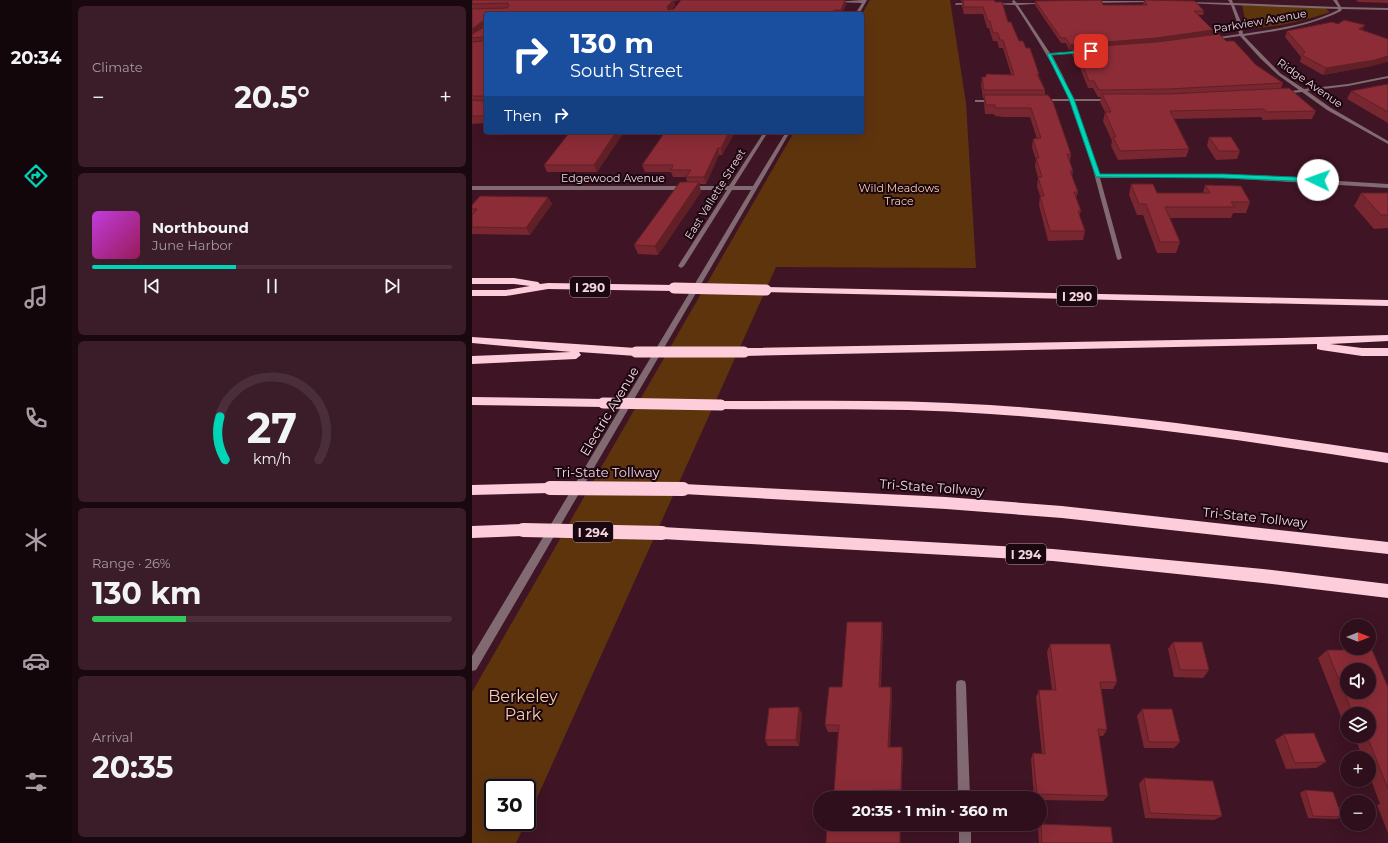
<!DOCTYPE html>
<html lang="en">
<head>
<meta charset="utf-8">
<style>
  :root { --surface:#2f0f1c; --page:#3b1d29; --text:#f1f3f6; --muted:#a79ca3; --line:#4a2f3b; --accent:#00d5b7 }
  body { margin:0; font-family:Montserrat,sans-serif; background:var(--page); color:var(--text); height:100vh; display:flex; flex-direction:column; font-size:15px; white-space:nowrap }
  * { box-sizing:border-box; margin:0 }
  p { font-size:13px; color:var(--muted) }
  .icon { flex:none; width:22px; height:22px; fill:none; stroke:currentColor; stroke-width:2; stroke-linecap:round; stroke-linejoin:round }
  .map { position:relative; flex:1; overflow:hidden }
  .drawer { display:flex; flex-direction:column; gap:6px; padding:6px; background:#1a080f; width:400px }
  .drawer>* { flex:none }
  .banner { position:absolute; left:12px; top:12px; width:380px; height:122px; border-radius:4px; box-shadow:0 4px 16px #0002,0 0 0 1px var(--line); background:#1a4fa0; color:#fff; overflow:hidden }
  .needle { width:26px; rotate:90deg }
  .fabs { position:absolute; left:868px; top:619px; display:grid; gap:8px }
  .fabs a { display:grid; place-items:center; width:36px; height:36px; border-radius:50%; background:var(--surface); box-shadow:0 4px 16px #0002,0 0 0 1px var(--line); font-size:20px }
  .speed { position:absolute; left:12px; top:779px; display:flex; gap:8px; font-size:20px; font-weight:700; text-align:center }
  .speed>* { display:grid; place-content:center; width:52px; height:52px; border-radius:50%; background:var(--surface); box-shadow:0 4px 16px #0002,0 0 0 1px var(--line); line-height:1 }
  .speed .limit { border:2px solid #111; border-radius:6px; background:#fff; color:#111 }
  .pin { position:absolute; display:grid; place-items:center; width:34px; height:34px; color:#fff; margin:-17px; border-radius:8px; box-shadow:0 2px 6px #0006 }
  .me { position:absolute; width:44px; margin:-22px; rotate:273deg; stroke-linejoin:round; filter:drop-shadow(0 0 3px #0008) }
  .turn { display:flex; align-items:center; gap:14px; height:84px; padding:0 20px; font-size:18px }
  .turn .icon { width:52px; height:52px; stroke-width:2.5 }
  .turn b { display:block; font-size:28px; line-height:34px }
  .then { display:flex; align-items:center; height:38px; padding:0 20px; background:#0003; gap:8px; font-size:15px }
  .big { font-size:30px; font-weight:700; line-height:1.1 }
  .drawer .widget { flex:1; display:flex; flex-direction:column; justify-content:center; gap:6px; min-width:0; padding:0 14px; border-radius:6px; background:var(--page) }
  .drawer .dial { align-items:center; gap:0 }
  .dial svg { height:104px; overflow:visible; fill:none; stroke:var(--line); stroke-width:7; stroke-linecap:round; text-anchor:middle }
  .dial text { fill:var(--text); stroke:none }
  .song { display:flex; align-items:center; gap:12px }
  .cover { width:48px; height:48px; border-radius:6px; background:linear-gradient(135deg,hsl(290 70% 55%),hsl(330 70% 35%)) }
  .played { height:4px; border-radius:2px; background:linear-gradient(90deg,var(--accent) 40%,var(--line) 40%) }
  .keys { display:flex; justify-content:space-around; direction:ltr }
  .heat { display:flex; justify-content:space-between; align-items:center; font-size:22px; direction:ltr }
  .charge { height:6px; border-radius:3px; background:linear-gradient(90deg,#34c759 26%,var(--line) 0) }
  .trip { position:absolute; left:341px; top:791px; width:234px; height:40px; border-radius:20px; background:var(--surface); box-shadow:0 4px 16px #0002,0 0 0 1px var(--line); font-weight:700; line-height:40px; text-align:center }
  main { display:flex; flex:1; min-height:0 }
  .dock { display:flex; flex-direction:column; width:72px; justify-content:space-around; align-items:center; background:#13060b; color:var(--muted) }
  .dock .icon { width:28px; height:28px }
  .dock .active { color:var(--accent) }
  .dock b { font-size:18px; color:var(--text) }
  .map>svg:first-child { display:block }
  .green { fill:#5e340d }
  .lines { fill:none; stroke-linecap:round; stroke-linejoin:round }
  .minor { fill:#816a71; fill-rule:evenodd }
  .motorway { fill:#fdcddc; fill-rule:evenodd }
  .motorway-bridge-far1 { stroke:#fdcddc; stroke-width:11 }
  .motorway-bridge { stroke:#fdcddc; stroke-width:14 }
  .wall { fill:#78262f }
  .shaded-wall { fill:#611f26 }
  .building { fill:#8b2c37; stroke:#611f26; fill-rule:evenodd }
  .route { fill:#00d5b7; stroke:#008a77 }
  .labels { text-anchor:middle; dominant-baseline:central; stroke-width:4; stroke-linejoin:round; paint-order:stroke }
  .far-street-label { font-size:11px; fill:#f3d5de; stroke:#1a070f }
  .far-park-label { font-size:11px; fill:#f7ccad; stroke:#1a070f }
  .shield { fill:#1a070f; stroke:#b297a0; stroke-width:1 }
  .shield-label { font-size:12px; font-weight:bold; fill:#f3d5de }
  .street-label { font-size:13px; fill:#f3d5de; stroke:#1a070f }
  .near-park-label { font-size:16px; fill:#f7ccad; stroke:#1a070f }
</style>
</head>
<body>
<main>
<nav class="dock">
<b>20:34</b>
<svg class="icon active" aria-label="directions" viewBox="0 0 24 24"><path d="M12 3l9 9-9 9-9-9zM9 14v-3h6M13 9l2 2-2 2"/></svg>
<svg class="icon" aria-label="music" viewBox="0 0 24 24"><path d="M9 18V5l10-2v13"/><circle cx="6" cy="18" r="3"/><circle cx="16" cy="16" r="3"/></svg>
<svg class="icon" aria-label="phone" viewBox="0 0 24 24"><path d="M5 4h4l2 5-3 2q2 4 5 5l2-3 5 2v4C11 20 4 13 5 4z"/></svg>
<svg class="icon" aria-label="climate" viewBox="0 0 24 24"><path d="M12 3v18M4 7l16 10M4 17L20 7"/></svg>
<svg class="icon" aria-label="car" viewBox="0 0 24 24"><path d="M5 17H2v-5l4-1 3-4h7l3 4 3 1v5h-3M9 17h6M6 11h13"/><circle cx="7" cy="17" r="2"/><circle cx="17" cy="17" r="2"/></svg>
<svg class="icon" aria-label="filters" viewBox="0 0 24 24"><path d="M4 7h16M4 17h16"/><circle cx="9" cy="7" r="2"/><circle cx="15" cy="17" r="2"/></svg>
</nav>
<section class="drawer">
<div class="widget"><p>Climate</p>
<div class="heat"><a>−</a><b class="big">20.5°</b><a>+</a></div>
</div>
<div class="widget">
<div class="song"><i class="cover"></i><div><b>Northbound</b><p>June Harbor</p></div></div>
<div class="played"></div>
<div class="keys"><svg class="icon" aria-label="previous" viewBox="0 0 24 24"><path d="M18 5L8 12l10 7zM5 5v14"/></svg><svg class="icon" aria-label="pause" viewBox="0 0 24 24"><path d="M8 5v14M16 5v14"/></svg><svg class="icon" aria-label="next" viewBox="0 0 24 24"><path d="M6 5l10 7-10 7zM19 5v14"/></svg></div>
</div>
<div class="widget dial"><svg viewBox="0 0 100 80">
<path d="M14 69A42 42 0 1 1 86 69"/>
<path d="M14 69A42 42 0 0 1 10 36" stroke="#00d5b7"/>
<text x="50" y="56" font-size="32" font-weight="700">27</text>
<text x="50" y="72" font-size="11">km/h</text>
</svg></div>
<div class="widget"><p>Range · 26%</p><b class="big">130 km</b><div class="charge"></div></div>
<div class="widget"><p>Arrival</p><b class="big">20:35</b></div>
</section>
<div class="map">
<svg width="916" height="843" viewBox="0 0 916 843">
  <rect width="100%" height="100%" fill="#3f1425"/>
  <!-- green -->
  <path class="green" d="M398,0H478L494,103L504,268L304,267L55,820V788H21V822H54L44,843H0V692L322,132H390V14Z
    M770,5L852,7L858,12C831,21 804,28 775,28Z"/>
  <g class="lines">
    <!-- minor -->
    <path class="minor" d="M391,0H395L387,14H383L390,3L362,2Z
      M542,0L545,3H575L546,5L578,53L610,51L612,52L580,55L591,76L601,99H639L641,100L639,101H602L627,174H751L916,184V188L751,178H628L650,258L647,260L645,259L620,166L598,101H568L566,100L568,99H597C582,65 563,35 543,5L519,4L541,3L540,1Z
      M756,0H760L761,3L866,7L861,0H865L869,7L916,8V10L870,9L869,11C839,26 805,31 772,36L808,73L832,89L876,84L916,76V78L876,86L835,91L859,108L916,141V144L855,110L830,92L810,94V92H812L827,90L806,75L788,58L768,36L740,40L741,38L767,34L765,22L759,5L713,3L715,2L758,3ZM762,5L866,9V10C837,25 803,29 771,34L769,22Z
      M619,1H681L683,2L618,3Z
      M484,3H501L503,4L483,5Z
      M505,100H523L525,101L523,102H503V100Z
      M292,132H296L262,186H281L314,132H318L4,670L0,671V656L279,190H260L212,266L209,268L206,266L255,190H0V186H257Z
      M489,680L493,681L494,685L498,798H486L484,685L485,681Z
      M487,824H499V843H487Z"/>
    <!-- motorway -->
    <path class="motorway" d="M0,278H42L66,282L68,284L76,283L202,285L207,288L202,291L76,289L34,296H0V290H34L58,286L42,284H0Z
      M294,287L916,300V306L291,292L289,290Z
      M916,335V341L858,344L890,348H916V356H890L849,350L845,349V344L272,356L267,352L272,348L812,338Z
      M0,337L164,348L169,352L164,356L107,352L109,355L104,359L0,364V356L99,352L0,343Z
      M0,397L131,399L135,400L137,403L135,406L131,407L0,405Z
      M249,401C339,401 429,399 518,405C652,414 784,433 916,453V463C784,442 652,423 518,414C429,407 339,410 249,409L245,408L243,405L245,402Z
      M78,483L83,484L85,488L83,492L78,493L0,495V485Z
      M211,484L474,497L590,506L916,542V554L590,518L474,509L211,494L206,493L204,489L206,485Z
      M51,524L56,526L58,530L56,534L51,536L0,538V526Z
      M190,527L581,549L791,569L916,584V598L791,583L581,561L190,539L185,537L183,533L185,529Z"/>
    <!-- motorway-bridge-far1 -->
    <path class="motorway-bridge-far1" d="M202,288L294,290
      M164,352H272
      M131,403L249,405"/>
    <!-- motorway-bridge -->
    <path class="motorway-bridge" d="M78,488L211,489
      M51,530L190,533"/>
  </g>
  <!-- wall -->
  <path class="wall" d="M0,0H208L202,1L203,5L200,9H202L209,0H373L374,5L370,14H14V123L0,124Z
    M489,0H522L547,41L554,48L567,74V76L573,90V95L599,154L598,162L601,171L600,177L606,192L604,199L609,211L607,216L613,231L611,240L576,241L567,205L568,196L565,186L566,178L563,166L564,160L560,147L561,139H565L558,117H532L523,116L522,114H513L512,103V98H511L509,85L510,77L539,74L531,48H527L525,41H521L517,28H515L511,14H492L490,6V2Z
    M672,0L732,11L731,15H726L740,35L754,41L784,65L811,83L809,88L844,111L840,119L791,120L789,117L702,119L717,149L714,157L646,160L639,146L640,141L631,121L633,112L628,102L629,97H626L621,88H616L607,65H605L600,55V50H597L594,43H589L563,5V1L631,5H671Z
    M884,0H916V3L886,2Z
    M866,24L891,30L900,66L851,75L828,62L829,57L813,37L815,31Z
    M916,84V123L875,99L879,91Z
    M45,132H152L125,172H75L72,165L98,132L46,133Z
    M263,132L250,155H247L234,184H227L229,192L186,255L166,254L162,245L215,182L214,177H201L199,172H173L170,165Z
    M737,137L768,151L765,159L744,160L735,146Z
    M659,184L685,193H731L733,185L778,202L774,213H761L759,218H697L708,242L704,253H685L671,215H665L657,195Z
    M889,193H916V228L902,229L882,206Z
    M76,197L80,204L58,235L0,234V205Z
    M411,630L409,687H419L420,694L418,747L431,753L429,796H364L362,791L366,732H356L353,725L370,687Z
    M701,642L737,670L731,678L702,677L696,649Z
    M578,644L645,682L641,689H629L635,730L631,736H627L636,796L631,801L568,800V798H562L559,759L561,753L570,754L564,697L567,690H580L575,652Z
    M855,650L916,687V833L905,805L908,804L897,774V758H891L882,736H897V714H875V732L846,658Z
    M670,709L708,742L702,748H672L665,716Z
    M330,714L327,746H296L293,740Z
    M812,734L854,762L844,768L814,769L803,740Z
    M672,778L750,816L742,820L673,818L667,784Z
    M833,790L870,817L864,819L836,818L828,793Z
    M569,824L641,843H567L566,829Z"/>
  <!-- shaded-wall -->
  <path class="shaded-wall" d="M201,0L203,5L197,13L195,7Z
    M373,0L374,5L370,14H369V10Z
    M11,21L14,28L0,37V29Z
    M893,25L890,32L887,29Z
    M741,30L740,35L683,43L601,48L600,50H597L598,45Z
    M916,56V62L900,66L851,75L854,68Z
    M144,132H152L125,172L122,165Z
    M257,132H263L250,155L249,148Z
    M246,148L247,155L234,184L232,177Z
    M227,182L229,192L186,255L183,246Z
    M76,197L80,204L58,235L54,228Z
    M410,622L411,630L408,694L407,687Z
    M419,687L420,694L417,753L416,747Z
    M327,707L330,714L327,746L324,740Z
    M430,747L431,753L429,796V790Z
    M428,824H429L428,843Z"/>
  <!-- building -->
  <path class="building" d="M0,0H201L195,7L196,10L202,9L209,0H373L369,10H362L360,14H14V116H0V100L11,101L12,96H0V42L13,41L11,37L0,38V34L12,27L11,21L0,29V9L35,8L37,5L36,3L0,4Z
    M491,0H522L523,2H530L536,22H539L547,41H551L554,48H558L567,74H565L573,90H512L510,77H514V74L542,75L531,40H528L526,33H521L518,21H516L511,7H492Z
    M629,0L631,5H675L672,0L723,1L732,11H722L741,30L684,38L598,45L594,38H589L563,1Z
    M872,20L893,25L887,29L916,39V56L903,60L854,68L830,55L833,52L815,31L860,22L866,24Z
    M747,34L754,41H762L784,65L811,83L696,89L627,90L622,81H617L608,58H606L601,48L685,42Z
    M916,84V112L879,91Z
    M817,88L844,111L794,112L792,109L698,111L717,149L648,151L641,137H644L633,112H639L630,94H696Z
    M512,95H576L581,102L599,154H595L601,171H598L606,192H602L609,211H606L613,231H578L568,196H572L566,177H570L564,158H567L561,139L569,138L559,108H523V105H514Z
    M98,132H144L122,165H72Z
    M193,132H257L249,148H246L232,177H214L219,170H199L201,165H170Z
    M737,137H759L768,151H747Z
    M208,182H227L183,246L162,245Z
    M659,184H681L685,193H738L733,185L769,186L778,202H759L763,207H693L708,242H688L674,204H667Z
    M889,193H916V215H909Z
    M8,196L76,197L54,228L0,227V215L5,209H0V205Z
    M375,622H410L407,687H419L416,747H430L429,790L362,791L367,725H353L357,687H370Z
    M701,642H730L737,670H708Z
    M578,644H638L645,682H628L635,730L626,729L636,796L565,794L561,753L573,754L567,690H584Z
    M855,650H900L916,687V789L895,736H897V714H881ZM875,670H897V692H875Z
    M327,707L324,740H293L297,708Z
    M670,709H700L708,742H677Z
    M842,733L854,762L823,763L812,734Z
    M672,778L741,781L750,816L678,813Z
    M833,790L861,792L870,817L841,816Z
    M355,824H428V843H354Z
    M569,824L639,827L641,843H570Z"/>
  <!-- route -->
  <path class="route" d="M619,50L620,52L579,55L602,99L628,174H751L846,178L849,180L846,182L751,178L624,177L597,99L575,54Z"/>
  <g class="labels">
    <!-- far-street labels -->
    <g class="far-street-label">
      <text transform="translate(788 21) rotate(-10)">Parkview Avenue</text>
      <text transform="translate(838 83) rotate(35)">Ridge Avenue</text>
      <text x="141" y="178">Edgewood Avenue</text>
      <text transform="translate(243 194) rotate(-58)">East Vallette Street</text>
    </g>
    <!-- far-park labels -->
    <g class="far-park-label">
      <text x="427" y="188">Wild Meadows<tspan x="427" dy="13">Trace</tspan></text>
    </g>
    <!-- shield labels -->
    <g class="shield">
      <rect x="98" y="277" width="40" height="20" rx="3"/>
      <rect x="585" y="286" width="40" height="20" rx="3"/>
      <rect x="101" y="522" width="40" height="20" rx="3"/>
      <rect x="534" y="544" width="40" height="20" rx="3"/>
    </g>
    <g class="shield-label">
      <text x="118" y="287">I 290</text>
      <text x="605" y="296">I 290</text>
      <text x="121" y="532">I 294</text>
      <text x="554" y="554">I 294</text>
    </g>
    <!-- street labels -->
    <g class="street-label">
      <text transform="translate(137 411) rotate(-59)">Electric Avenue</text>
      <text x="135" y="472">Tri-State Tollway</text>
      <text transform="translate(460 487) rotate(4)">Tri-State Tollway</text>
      <text transform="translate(783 517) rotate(6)">Tri-State Tollway</text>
    </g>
    <!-- near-park labels -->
    <g class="near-park-label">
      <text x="51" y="696">Berkeley<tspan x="51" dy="18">Park</tspan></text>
    </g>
  </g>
</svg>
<div class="fabs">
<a><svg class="needle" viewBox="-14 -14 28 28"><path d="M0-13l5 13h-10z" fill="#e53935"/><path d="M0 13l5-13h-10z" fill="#a79ca3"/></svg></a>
<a><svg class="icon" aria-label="sound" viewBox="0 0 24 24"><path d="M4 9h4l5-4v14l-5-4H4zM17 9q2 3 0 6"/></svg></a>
<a><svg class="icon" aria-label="layers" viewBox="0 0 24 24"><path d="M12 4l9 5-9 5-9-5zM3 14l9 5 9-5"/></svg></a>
<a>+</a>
<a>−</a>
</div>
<div class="speed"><div class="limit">30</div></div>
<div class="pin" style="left:619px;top:51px;background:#d93025"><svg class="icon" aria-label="arrive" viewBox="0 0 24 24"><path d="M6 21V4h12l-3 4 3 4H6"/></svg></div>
<svg class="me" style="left:846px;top:180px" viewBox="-20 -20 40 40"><circle r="19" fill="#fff"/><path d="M0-13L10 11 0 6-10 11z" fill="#00d5b7"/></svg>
<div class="trip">20:35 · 1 min · 360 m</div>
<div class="banner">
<div class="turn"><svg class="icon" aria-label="right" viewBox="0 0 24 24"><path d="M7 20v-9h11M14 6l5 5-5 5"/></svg><div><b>130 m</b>South Street</div></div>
<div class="then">Then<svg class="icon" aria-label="right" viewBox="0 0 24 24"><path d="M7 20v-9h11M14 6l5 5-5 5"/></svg></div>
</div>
</div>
</main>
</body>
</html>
